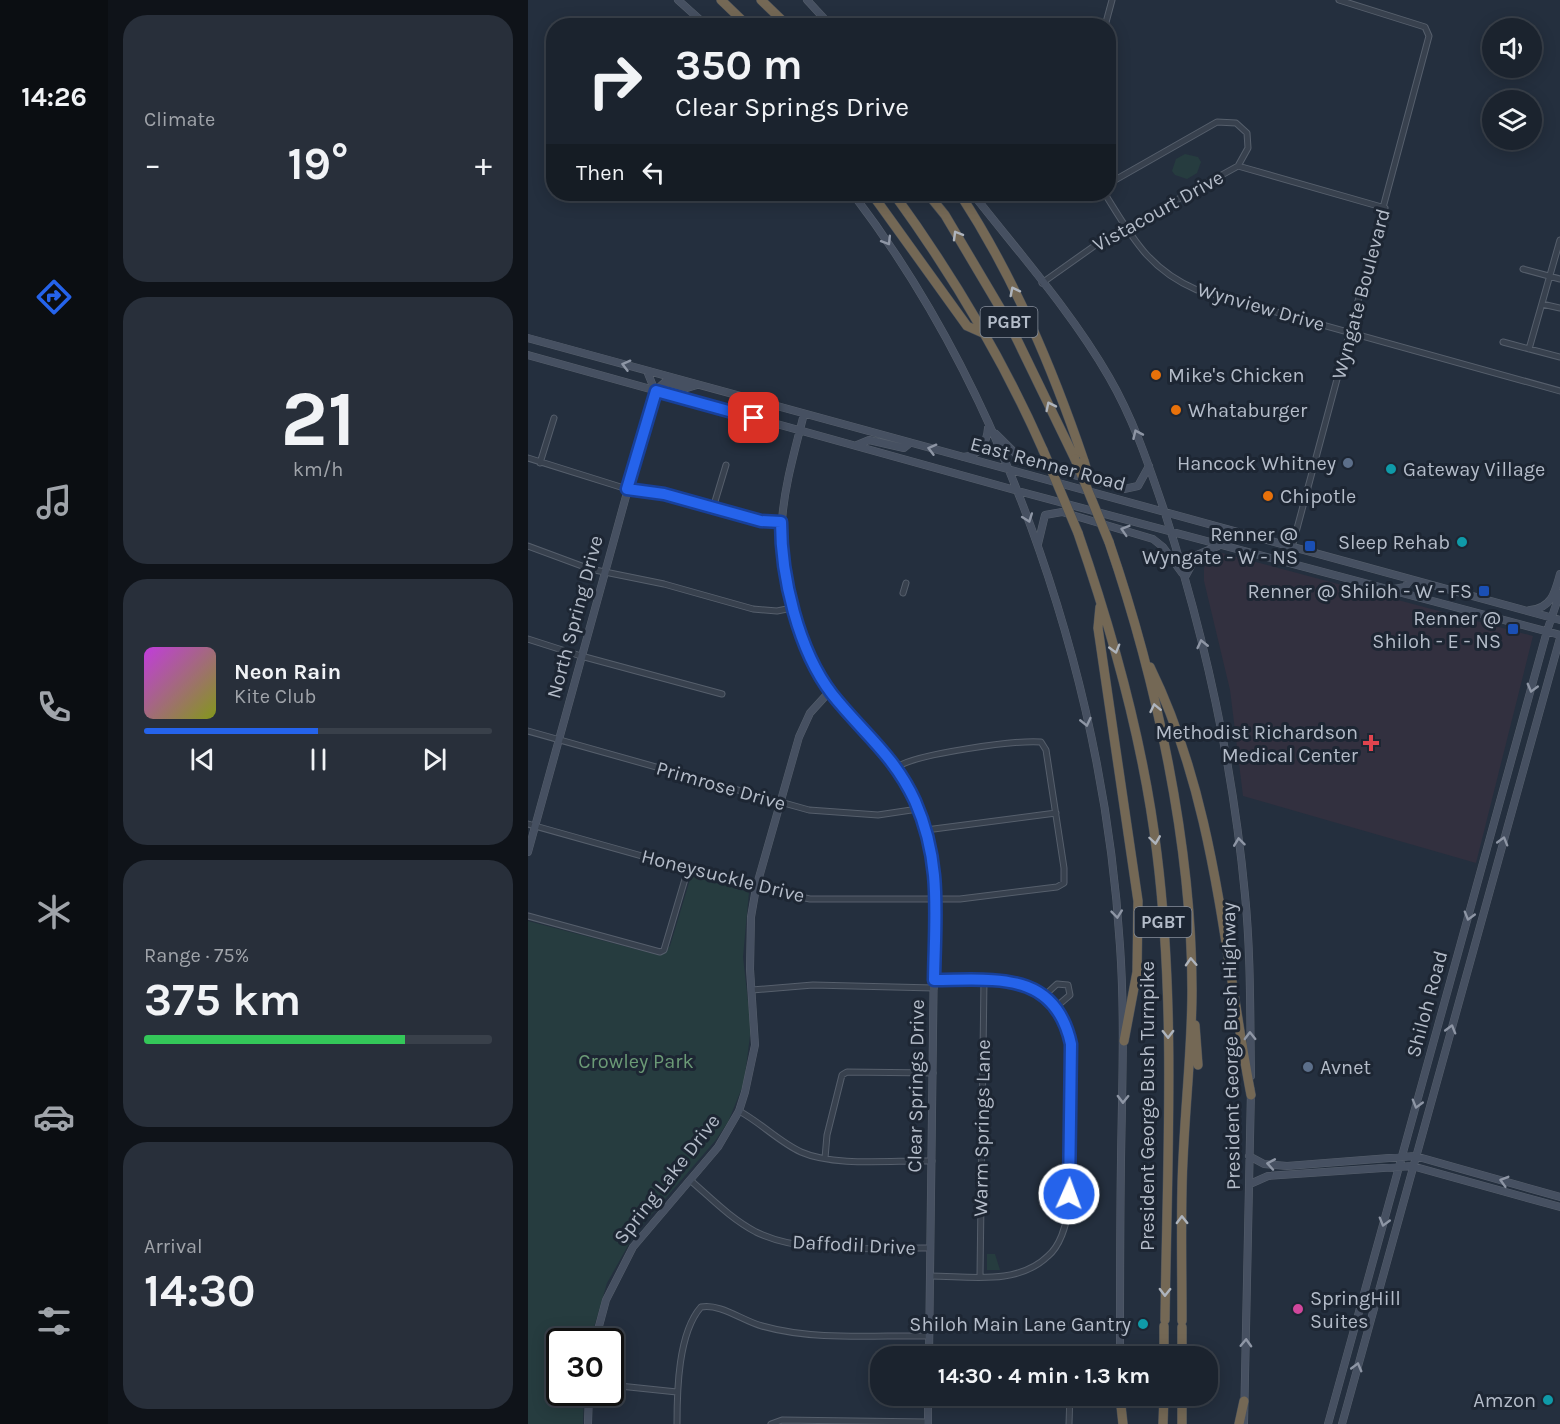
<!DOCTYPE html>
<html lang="en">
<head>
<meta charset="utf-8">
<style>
  :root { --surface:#1b232e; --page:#282f3a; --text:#f1f3f6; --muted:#a0a4aa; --line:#39404a; --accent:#2563eb }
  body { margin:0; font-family:Karla,sans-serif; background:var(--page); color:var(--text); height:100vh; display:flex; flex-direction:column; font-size:22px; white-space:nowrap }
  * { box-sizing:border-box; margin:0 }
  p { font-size:20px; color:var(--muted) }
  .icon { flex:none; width:33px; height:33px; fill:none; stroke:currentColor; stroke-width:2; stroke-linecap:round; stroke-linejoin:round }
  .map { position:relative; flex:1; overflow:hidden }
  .details { display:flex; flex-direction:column; gap:15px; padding:15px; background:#0f1319; width:420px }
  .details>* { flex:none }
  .guide { position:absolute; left:18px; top:18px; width:570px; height:183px; border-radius:24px; box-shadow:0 3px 15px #0003,0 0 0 2px var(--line); background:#1b232e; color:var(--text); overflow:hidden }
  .fabs { position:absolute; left:954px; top:18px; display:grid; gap:12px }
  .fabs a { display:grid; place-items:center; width:60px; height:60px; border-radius:50%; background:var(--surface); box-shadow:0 3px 15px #0003,0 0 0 2px var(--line); font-size:30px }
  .speed { position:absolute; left:18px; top:1328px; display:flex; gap:12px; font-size:30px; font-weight:700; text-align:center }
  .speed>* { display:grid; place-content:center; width:78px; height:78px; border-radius:50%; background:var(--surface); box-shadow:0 3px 15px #0003,0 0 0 2px var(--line); line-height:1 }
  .speed .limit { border:3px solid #111; border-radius:9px; background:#fff; color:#111 }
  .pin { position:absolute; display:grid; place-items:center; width:51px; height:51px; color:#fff; margin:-26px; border-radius:12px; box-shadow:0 3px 9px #0006 }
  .me { position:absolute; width:66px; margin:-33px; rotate:2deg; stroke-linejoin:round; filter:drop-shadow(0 0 4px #0008) }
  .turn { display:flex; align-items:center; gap:21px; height:126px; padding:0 30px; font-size:27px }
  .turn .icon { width:78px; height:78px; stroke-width:2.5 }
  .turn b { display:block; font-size:42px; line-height:51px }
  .then { display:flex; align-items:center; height:57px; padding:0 30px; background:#0003; gap:12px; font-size:22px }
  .big { font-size:45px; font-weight:700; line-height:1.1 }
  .details .tile { flex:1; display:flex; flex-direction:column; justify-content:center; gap:9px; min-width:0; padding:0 21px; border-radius:24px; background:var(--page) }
  .details .dial { align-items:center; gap:0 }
  .dial b { font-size:78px; line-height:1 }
  .song { display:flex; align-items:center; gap:18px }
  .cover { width:72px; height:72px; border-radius:9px; background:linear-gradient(135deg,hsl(290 70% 55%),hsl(70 70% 35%)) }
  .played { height:6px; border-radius:3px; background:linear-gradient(90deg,var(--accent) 50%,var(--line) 50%) }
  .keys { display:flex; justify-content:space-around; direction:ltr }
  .heat { display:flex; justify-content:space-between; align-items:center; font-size:33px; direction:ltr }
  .charge { height:9px; border-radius:4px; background:linear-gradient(90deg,#34c759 75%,var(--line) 0) }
  .trip { position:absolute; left:342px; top:1346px; width:348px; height:60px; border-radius:24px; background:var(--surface); box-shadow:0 3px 15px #0003,0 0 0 2px var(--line); font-weight:700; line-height:60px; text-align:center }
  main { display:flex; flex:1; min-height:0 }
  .dock { display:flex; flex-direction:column; width:108px; justify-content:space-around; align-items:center; background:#0b0e12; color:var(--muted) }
  .dock .icon { width:42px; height:42px }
  .dock .on { color:var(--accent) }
  .dock b { font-size:27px; color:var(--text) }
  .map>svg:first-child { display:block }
  .medical { fill:#32303f }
  .green { fill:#263c3f }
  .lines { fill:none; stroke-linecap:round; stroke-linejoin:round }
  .street-casing { stroke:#565f6c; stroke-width:7 }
  .secondary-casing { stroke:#565f6c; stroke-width:8 }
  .highway-casing { stroke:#434c59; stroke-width:10 }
  .street { stroke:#38414e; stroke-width:5 }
  .secondary { stroke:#465061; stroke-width:7 }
  .highway { stroke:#746855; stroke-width:9 }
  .highway-bridge-casing { stroke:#434c59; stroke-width:10; stroke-linecap:butt }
  .highway-bridge { stroke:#746855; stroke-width:9 }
  .oneway { stroke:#aeb4bd }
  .oneway2 { stroke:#8e96a5 }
  .route-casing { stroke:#184099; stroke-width:15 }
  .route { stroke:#2563eb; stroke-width:10 }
  .food-dot { fill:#e8710a; stroke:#1d2633; stroke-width:2 }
  .service-dot { fill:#5c6f8a; stroke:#1d2633; stroke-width:2 }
  .culture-dot { fill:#0f9aa8; stroke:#1d2633; stroke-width:2 }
  .transit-dot { fill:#1a4fb4; stroke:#1d2633; stroke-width:2 }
  .health-dot { fill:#e0444e; stroke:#1d2633; stroke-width:2 }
  .hotel-dot { fill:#d1479c; stroke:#1d2633; stroke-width:2 }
  .labels { text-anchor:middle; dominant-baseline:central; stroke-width:6; stroke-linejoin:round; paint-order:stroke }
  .shield { fill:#1d2633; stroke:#878f9c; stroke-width:1.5 }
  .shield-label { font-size:18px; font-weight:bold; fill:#b4bcc9 }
  .street-label { font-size:20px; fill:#b4bcc9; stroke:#1d2633 }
  .poi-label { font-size:20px; fill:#b4bcc9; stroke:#1d2633; text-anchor:end }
  .park-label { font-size:20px; fill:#6b9a76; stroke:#1d2633 }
</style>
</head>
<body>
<main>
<nav class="dock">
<b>14:26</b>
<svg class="icon on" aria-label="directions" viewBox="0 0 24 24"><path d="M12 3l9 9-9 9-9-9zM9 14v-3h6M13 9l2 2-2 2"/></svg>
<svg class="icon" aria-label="music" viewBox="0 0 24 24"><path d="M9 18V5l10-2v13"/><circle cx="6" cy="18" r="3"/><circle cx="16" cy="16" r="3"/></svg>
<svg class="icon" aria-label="phone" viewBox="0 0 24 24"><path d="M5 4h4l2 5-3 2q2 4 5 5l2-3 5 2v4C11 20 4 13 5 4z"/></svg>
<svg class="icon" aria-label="climate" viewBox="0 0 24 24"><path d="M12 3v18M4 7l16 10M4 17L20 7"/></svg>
<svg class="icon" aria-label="car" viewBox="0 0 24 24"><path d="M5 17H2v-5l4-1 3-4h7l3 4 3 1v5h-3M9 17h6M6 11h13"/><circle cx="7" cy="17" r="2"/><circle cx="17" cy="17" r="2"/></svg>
<svg class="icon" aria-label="filters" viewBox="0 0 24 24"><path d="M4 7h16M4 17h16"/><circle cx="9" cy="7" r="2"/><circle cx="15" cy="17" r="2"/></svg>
</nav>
<section class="details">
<div class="tile"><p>Climate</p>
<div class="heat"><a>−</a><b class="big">19°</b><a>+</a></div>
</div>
<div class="tile dial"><b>21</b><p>km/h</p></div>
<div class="tile">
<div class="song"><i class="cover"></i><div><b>Neon Rain</b><p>Kite Club</p></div></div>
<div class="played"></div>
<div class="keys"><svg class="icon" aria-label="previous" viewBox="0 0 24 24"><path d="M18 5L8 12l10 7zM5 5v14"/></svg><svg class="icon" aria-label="pause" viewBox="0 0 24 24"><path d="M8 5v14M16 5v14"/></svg><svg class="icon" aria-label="next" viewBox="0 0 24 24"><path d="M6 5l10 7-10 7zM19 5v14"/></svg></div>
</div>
<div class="tile"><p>Range · 75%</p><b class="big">375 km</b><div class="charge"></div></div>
<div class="tile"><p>Arrival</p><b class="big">14:30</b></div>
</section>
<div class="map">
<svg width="1032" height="1424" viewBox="0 0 1032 1424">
  <rect width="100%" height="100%" fill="#242f3e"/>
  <!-- medical -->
  <path class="medical" d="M694,553L1005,636L948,863L715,796L702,690L676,581V568L682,556Z"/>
  <!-- green -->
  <path class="green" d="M657,154L670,157L673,162L669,173L659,179L647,175L644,171L648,159Z
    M163,876L221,892L215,957L223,1028L216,1083L200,1122L187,1141L106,1235L79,1283L62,1341H32V1392H56L55,1424H0V921L130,955L142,946Z
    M459,1254H467L472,1270H459Z"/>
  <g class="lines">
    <!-- street casing -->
    <g class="street-casing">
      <path id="street" d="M577,26L584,0
        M580,184L689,122L708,123L719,133L720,148L710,166
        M577,194C604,237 620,269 669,290L1032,391
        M995,269L1032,279
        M514,283L569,244L710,166L857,208
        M1014,304L1032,308
        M975,342L1032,357
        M1001,349L1032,240
        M0,458L99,489L136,494L233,521L253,522
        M12,463L26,418
        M185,508L198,465
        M0,546L62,569L136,584L225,609L249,611L264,608
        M760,562L901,36L897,27L811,0
        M375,593L378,583
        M0,639L53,656L194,694
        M0,731L281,810L350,815L390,809
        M0,824L228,888L282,899H432L529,887L536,883V868L518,750L513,742C487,740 388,754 369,767
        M398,830L528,813
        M0,916L132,952L136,950L160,869
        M224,990L285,985L406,988
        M517,995L529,984L540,985L542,995L528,1007
        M211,1111C232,1122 251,1142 273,1152C307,1167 366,1160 404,1161
        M297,1158L299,1135L314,1075L319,1072L405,1073
        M162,1180C183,1198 203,1219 228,1232C277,1256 349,1247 402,1248
        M402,1276C441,1276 489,1286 520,1256C532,1246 538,1226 540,1211C545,1172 543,1132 543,1093C543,1070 546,1046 539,1024C535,1013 524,999 513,993C484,973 439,980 406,980
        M452,1276L456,980
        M401,1355L534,1356
        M82,1385L149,1392
        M149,1424C149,1391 150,1333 173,1307C192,1303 215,1321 234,1326C287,1341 347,1335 401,1336
        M243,1424L254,1420L400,1422
        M541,1424L542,1395"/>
    </g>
    <!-- secondary casing -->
    <g class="secondary-casing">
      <path id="secondary" d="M150,0L179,26
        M279,0L303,26
        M325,194C482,400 576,688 592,946C597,1017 594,1088 593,1160C592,1225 592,1291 592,1356
        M445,194C491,253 543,311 581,377C606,420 621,466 637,513C677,637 705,766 717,895C723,955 722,1016 723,1076
        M0,338L1032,620
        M0,355L490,491L1032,635
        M119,371L127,391
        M276,414C254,499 240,545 273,632C281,652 290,675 303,693C322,717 347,736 365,760C387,792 401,832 407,870L401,1356
        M468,434L495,461L596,489L610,486L621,466
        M329,445L341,440L376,448L382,443
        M435,457C451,456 459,443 460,428
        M510,544L517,515L534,512L625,539L635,547L654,573
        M657,577L669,555L690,546
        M866,589L877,587L882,580
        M1002,610C1024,608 1027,592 1032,574
        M0,852L127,391L137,382L159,388L169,385
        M721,1156L736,1164L759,1166L887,1156L1032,1197
        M722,1184L740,1176L884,1166L1032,1207
        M67,1341L78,1300L105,1247L190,1147L211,1111L217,1092L227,1045L222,969L223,917L228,888L271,737L282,713L302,691
        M60,1424L61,1392
        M400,1424V1395
        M716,1424L723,1090
        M800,1424L1019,631L1032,593
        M814,1424L1032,638"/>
    </g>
    <!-- highway casing -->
    <g class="highway-casing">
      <path id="highway" d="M193,0L220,26
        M233,0L260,26
        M344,194L439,326L457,334
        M366,194C424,274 475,359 515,450
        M400,194L417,215L481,323L547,459
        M432,194C486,277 524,367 556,461
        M550,533C586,637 616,745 629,854C648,1008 639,1165 637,1320
        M581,542C628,679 664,844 664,990C664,1056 655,1123 654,1189C653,1233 654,1277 654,1321
        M572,607L570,628L610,901L609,972L596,1041
        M622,667C688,802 695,949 723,1095
        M667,1025L670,1065
        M636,1356V1326
        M654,1356V1327
        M592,1397L595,1424
        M635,1424L636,1395
        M654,1424V1395
        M711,1424L716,1401"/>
    </g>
    <!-- street -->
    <use href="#street" class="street"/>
    <!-- secondary -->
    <use href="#secondary" class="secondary"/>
    <!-- highway -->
    <use href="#highway" class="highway"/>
    <!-- highway-bridge casing -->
    <g class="highway-bridge-casing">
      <path id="highway-bridge" d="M515,450L550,533
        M547,459L581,542
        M556,461L561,478"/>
    </g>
    <!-- highway-bridge -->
    <use href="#highway-bridge" class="highway-bridge"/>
  </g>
  <!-- one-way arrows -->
  <defs><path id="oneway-chevron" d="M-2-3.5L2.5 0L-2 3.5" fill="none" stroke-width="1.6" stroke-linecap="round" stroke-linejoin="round" transform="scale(1.5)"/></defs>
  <g class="oneway">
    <use href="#oneway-chevron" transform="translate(429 235) rotate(-120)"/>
    <use href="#oneway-chevron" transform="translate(486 291) rotate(-117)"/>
    <use href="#oneway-chevron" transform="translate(522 406) rotate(-116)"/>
    <use href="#oneway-chevron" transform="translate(587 649) rotate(74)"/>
    <use href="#oneway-chevron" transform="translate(627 708) rotate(-102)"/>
    <use href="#oneway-chevron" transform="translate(627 840) rotate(82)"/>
    <use href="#oneway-chevron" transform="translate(663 962) rotate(-93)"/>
    <use href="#oneway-chevron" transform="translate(640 1034) rotate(89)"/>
    <use href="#oneway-chevron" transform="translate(654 1220) rotate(-91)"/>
    <use href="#oneway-chevron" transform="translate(637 1292) rotate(91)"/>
  </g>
  <g class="oneway2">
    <use href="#oneway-chevron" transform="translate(359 241) rotate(58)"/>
    <use href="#oneway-chevron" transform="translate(98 365) rotate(-165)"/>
    <use href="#oneway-chevron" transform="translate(609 434) rotate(-114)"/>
    <use href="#oneway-chevron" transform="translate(404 449) rotate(-165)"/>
    <use href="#oneway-chevron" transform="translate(500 518) rotate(70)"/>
    <use href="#oneway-chevron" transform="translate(597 530) rotate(-163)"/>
    <use href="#oneway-chevron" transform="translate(674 644) rotate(-103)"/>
    <use href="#oneway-chevron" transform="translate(1004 688) rotate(105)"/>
    <use href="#oneway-chevron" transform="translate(558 722) rotate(77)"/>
    <use href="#oneway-chevron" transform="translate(975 841) rotate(-74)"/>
    <use href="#oneway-chevron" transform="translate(711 842) rotate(-97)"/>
    <use href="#oneway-chevron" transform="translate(589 914) rotate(84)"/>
    <use href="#oneway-chevron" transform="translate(941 916) rotate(106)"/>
    <use href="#oneway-chevron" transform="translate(923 1029) rotate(-74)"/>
    <use href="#oneway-chevron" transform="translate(722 1036) rotate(-91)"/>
    <use href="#oneway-chevron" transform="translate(595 1099) rotate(91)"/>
    <use href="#oneway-chevron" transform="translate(889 1104) rotate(106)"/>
    <use href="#oneway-chevron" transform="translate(743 1164) rotate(-170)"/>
    <use href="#oneway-chevron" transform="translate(976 1181) rotate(-164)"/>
    <use href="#oneway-chevron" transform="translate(856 1222) rotate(106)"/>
    <use href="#oneway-chevron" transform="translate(718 1343) rotate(-88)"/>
    <use href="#oneway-chevron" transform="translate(829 1367) rotate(-75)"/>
  </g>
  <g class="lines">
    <!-- route casing -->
    <g class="route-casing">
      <path id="route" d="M226,418L128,391L99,489L136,494L233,521L253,522C253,576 270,650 304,694C334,732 366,755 387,801C414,862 407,915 406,980C467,980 527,970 543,1044L541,1194"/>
    </g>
    <!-- route -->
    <use href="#route" class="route"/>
  </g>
  <!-- markers -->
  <g class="food-dot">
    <circle cx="628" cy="375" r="6"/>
    <circle cx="648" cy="410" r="6"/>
    <circle cx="740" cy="496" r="6"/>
  </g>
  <g class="service-dot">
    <circle cx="820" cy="463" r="6"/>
    <circle cx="780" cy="1067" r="6"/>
  </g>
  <g class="culture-dot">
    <circle cx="863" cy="469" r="6"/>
    <circle cx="934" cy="542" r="6"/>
    <circle cx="615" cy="1324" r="6"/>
    <circle cx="1020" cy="1400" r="6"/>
  </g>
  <g class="transit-dot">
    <rect x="776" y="540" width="12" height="12" rx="3"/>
    <rect x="950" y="585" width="12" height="12" rx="3"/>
    <rect x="979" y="623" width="12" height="12" rx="3"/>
  </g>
  <path class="health-dot" d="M840 734h6v6h6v6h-6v6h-6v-6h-6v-6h6z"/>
  <circle class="hotel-dot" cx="770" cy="1309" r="6"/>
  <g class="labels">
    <!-- shield labels -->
    <g class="shield">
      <rect x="452.5" y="307" width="57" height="30" rx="4.5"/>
      <rect x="606.5" y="907" width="57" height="30" rx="4.5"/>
    </g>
    <g class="shield-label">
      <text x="481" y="322">PGBT</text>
      <text x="635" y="922">PGBT</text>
    </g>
    <!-- street labels -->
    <g class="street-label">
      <text transform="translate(630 211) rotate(-29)">Vistacourt Drive</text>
      <text transform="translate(833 294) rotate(-75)">Wyngate Boulevard</text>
      <text transform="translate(733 307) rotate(16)">Wynview Drive</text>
      <text transform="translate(520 464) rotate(15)">East Renner Road</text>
      <text transform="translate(47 617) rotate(-75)">North Spring Drive</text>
      <text transform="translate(193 786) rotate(16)">Primrose Drive</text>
      <text transform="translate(195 876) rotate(14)">Honeysuckle Drive</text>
      <text transform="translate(899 1004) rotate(-75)">Shiloh Road</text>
      <text transform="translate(703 1046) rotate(-91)">President George Bush Highway</text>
      <text transform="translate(388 1086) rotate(-89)">Clear Springs Drive</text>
      <text transform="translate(619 1106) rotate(-90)">President George Bush Turnpike</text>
      <text transform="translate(454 1128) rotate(-89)">Warm Springs Lane</text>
      <text transform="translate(139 1179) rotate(-52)">Spring Lake Drive</text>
      <text transform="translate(326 1245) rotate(3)">Daffodil Drive</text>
    </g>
    <!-- poi labels -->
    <g class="poi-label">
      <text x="640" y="375" text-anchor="start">Mike's Chicken</text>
      <text x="660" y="410" text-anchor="start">Whataburger</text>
      <text x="808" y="463">Hancock Whitney</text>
      <text x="875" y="469" text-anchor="start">Gateway Village</text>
      <text x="752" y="496" text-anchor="start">Chipotle</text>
      <text x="770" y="534">Renner @<tspan x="770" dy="23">Wyngate - W - NS</tspan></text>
      <text x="922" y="542">Sleep Rehab</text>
      <text x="944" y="591">Renner @ Shiloh - W - FS</text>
      <text x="973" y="618">Renner @<tspan x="973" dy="23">Shiloh - E - NS</tspan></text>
      <text x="830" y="732">Methodist Richardson<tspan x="830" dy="23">Medical Center</tspan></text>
      <text x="792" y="1067" text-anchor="start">Avnet</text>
      <text x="782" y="1298" text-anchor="start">SpringHill<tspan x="782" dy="23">Suites</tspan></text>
      <text x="603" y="1324">Shiloh Main Lane Gantry</text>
      <text x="1008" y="1400">Amzon</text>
    </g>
    <!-- park labels -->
    <g class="park-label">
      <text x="108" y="1061">Crowley Park</text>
    </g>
  </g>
</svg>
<div class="fabs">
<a><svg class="icon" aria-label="sound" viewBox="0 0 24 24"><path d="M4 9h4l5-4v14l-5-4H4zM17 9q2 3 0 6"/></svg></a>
<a><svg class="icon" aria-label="layers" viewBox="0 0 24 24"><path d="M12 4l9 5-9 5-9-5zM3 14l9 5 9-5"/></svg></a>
</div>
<div class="speed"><div class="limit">30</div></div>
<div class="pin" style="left:226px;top:418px;background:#d93025"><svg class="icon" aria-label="arrive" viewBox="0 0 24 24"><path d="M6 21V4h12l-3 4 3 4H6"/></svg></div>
<svg class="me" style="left:541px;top:1194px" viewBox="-20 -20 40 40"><circle r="17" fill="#2563eb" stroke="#fff" stroke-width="3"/><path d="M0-11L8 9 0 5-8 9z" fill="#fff"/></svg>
<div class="trip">14:30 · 4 min · 1.3 km</div>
<div class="guide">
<div class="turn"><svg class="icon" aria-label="right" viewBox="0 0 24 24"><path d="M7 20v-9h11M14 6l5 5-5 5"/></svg><div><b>350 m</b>Clear Springs Drive</div></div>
<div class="then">Then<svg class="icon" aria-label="left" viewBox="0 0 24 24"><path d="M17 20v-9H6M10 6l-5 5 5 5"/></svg></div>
</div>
</div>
</main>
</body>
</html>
